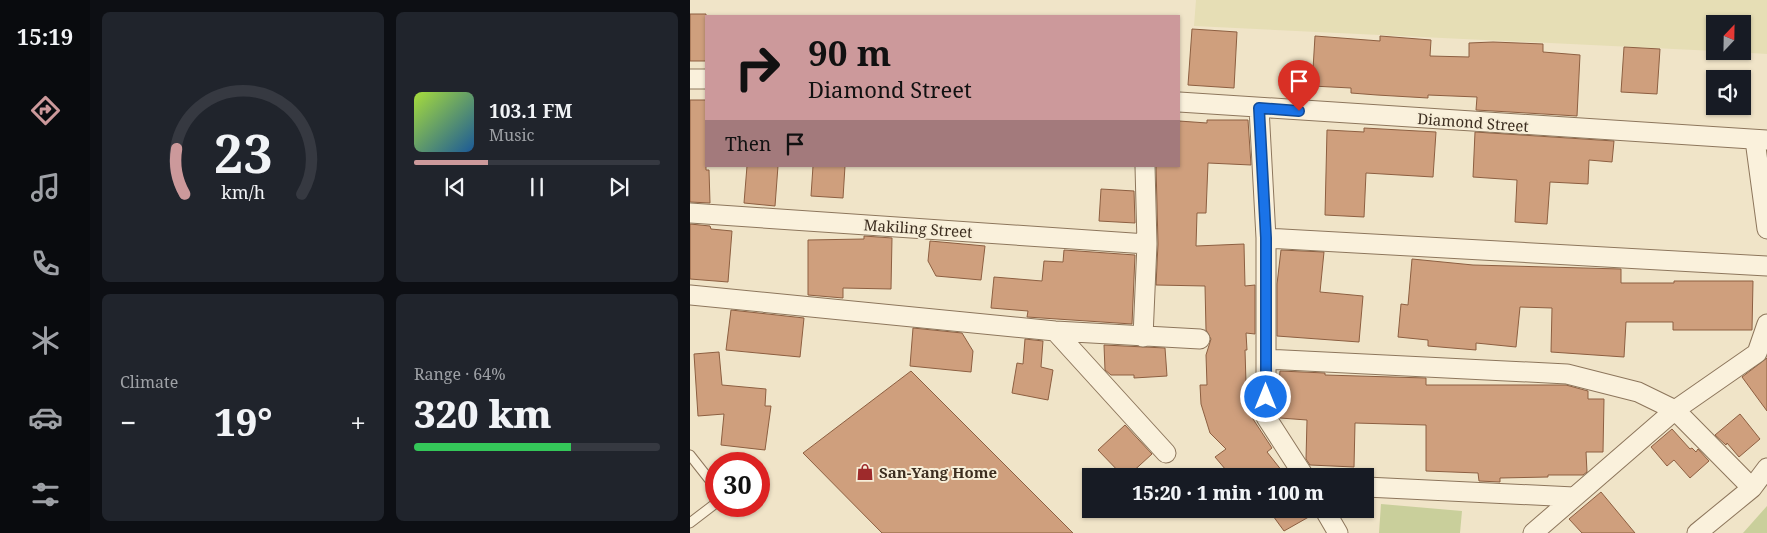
<!DOCTYPE html>
<html lang="en">
<head>
<meta charset="utf-8">
<style>
  :root { --surface:#171b24; --page:#20242c; --text:#f1f3f6; --muted:#9ea1a6; --line:#363941; --accent:#cc999b }
  body { margin:0; font-family:"Noto Serif",serif; background:var(--page); color:var(--text); height:100vh; display:flex; flex-direction:column; font-size:19px; white-space:nowrap }
  * { box-sizing:border-box; margin:0 }
  p { font-size:16px; color:var(--muted) }
  .icon { flex:none; width:28px; height:28px; fill:none; stroke:currentColor; stroke-width:2; stroke-linecap:round; stroke-linejoin:round }
  .map { position:relative; flex:1; overflow:hidden }
  .sheet { display:flex; flex-direction:column; gap:12px; padding:12px; background:#0d0f14; width:600px }
  .sheet>* { flex:none }
  .top-card { position:absolute; left:15px; top:15px; width:475px; height:152px; border-radius:0px; box-shadow:0 1px 4px #0004; background:#cc999b; color:#111; overflow:hidden }
  .needle { width:32px; rotate:22deg }
  .buttons { position:absolute; left:1016px; top:15px; display:grid; gap:10px }
  .buttons a { display:grid; place-items:center; width:45px; height:45px; border-radius:0px; background:var(--surface); box-shadow:0 1px 4px #0004; font-size:25px }
  .speed { position:absolute; left:15px; top:452px; display:flex; gap:10px; font-size:25px; font-weight:700; text-align:center }
  .speed>* { display:grid; place-content:center; width:65px; height:65px; border-radius:50%; background:var(--surface); box-shadow:0 1px 4px #0004; line-height:1 }
  .speed .limit { border:8px solid #d22; background:#fff; color:#111 }
  .pin { position:absolute; display:grid; place-items:center; width:42px; height:42px; color:#fff; margin:-51px -21px; border-radius:50% 50% 50% 0; rotate:-45deg; box-shadow:0 0 5px #0007 }
  .pin .icon { rotate:45deg }
  .me { position:absolute; width:55px; margin:-28px; rotate:0deg; stroke-linejoin:round; filter:drop-shadow(0 0 4px #0008) }
  .turn { display:flex; align-items:center; gap:18px; height:105px; padding:0 20px; font-size:22px }
  .turn .icon { width:65px; height:65px; stroke-width:2.5 }
  .turn b { display:block; font-size:35px; line-height:42px }
  .then { display:flex; align-items:center; height:48px; padding:0 20px; background:#0003; gap:10px; font-size:19px }
  .big { font-size:38px; font-weight:800; line-height:1.1 }
  .sheet .card { flex:1; display:flex; flex-direction:column; justify-content:center; gap:8px; min-width:0; padding:0 18px; border-radius:8px; background:var(--page) }
  .sheet .dial { align-items:center; gap:0 }
  .dial svg { height:130px; overflow:visible; fill:none; stroke:var(--line); stroke-width:7; stroke-linecap:round; text-anchor:middle }
  .dial text { fill:var(--text); stroke:none }
  .song { display:flex; align-items:center; gap:15px }
  .cover { width:60px; height:60px; border-radius:8px; background:linear-gradient(135deg,hsl(80 70% 55%),hsl(210 70% 35%)) }
  .played { height:5px; border-radius:2px; background:linear-gradient(90deg,var(--accent) 30%,var(--line) 30%) }
  .keys { display:flex; justify-content:space-around; direction:ltr }
  .heat { display:flex; justify-content:space-between; align-items:center; font-size:28px; direction:ltr }
  .charge { height:8px; border-radius:4px; background:linear-gradient(90deg,#34c759 64%,var(--line) 0) }
  .sheet .tiles { flex:1; display:grid; gap:12px; grid-template-columns:repeat(2,1fr) }
  .trip { position:absolute; left:392px; top:468px; width:292px; height:50px; border-radius:0px; background:var(--surface); box-shadow:0 1px 4px #0004; font-weight:800; line-height:50px; text-align:center }
  main { display:flex; flex:1; min-height:0 }
  .tabs { display:flex; flex-direction:column; width:90px; justify-content:space-around; align-items:center; background:#090b0e; color:var(--muted) }
  .tabs .icon { width:35px; height:35px }
  .tabs .on { color:var(--accent) }
  .tabs b { font-size:22px; color:var(--text) }
  .map>svg:first-child { display:block }
  .farmland { fill:#e6deb5 }
  .green { fill:#c9cf9b }
  .building { fill:#cf9f7d; stroke:#8d5f41 }
  .lines { fill:none; stroke-linecap:round; stroke-linejoin:round }
  .lane-casing { stroke:#8d765c; stroke-width:11 }
  .street-casing { stroke:#8d765c; stroke-width:21 }
  .lane { stroke:#faf1dc; stroke-width:9 }
  .street { stroke:#faf1dc; stroke-width:19 }
  .route-casing { stroke:#114b97; stroke-width:12 }
  .route { stroke:#1a73e8; stroke-width:9 }
  .labels { text-anchor:middle; dominant-baseline:central; stroke-width:4; stroke-linejoin:round; paint-order:stroke }
  .street-label { font-size:15px; fill:#3d2e20; stroke:#f7eed8 }
  .poi-label { font-size:15px; font-weight:bold; fill:#3d2e20; stroke:#f7eed8; text-anchor:start }
</style>
</head>
<body>
<main>
<nav class="tabs">
<b>15:19</b>
<svg class="icon on" aria-label="directions" viewBox="0 0 24 24"><path d="M12 3l9 9-9 9-9-9zM9 14v-3h6M13 9l2 2-2 2"/></svg>
<svg class="icon" aria-label="music" viewBox="0 0 24 24"><path d="M9 18V5l10-2v13"/><circle cx="6" cy="18" r="3"/><circle cx="16" cy="16" r="3"/></svg>
<svg class="icon" aria-label="phone" viewBox="0 0 24 24"><path d="M5 4h4l2 5-3 2q2 4 5 5l2-3 5 2v4C11 20 4 13 5 4z"/></svg>
<svg class="icon" aria-label="climate" viewBox="0 0 24 24"><path d="M12 3v18M4 7l16 10M4 17L20 7"/></svg>
<svg class="icon" aria-label="car" viewBox="0 0 24 24"><path d="M5 17H2v-5l4-1 3-4h7l3 4 3 1v5h-3M9 17h6M6 11h13"/><circle cx="7" cy="17" r="2"/><circle cx="17" cy="17" r="2"/></svg>
<svg class="icon" aria-label="filters" viewBox="0 0 24 24"><path d="M4 7h16M4 17h16"/><circle cx="9" cy="7" r="2"/><circle cx="15" cy="17" r="2"/></svg>
</nav>
<section class="sheet">
<div class="tiles">
<div class="card dial"><svg viewBox="0 0 100 80">
<path d="M14 69A42 42 0 1 1 86 69"/>
<path d="M14 69A42 42 0 0 1 9 41" stroke="#cc999b"/>
<text x="50" y="56" font-size="32" font-weight="700">23</text>
<text x="50" y="72" font-size="11">km/h</text>
</svg></div>
<div class="card">
<div class="song"><i class="cover"></i><div><b>103.1 FM</b><p>Music</p></div></div>
<div class="played"></div>
<div class="keys"><svg class="icon" aria-label="previous" viewBox="0 0 24 24"><path d="M18 5L8 12l10 7zM5 5v14"/></svg><svg class="icon" aria-label="pause" viewBox="0 0 24 24"><path d="M8 5v14M16 5v14"/></svg><svg class="icon" aria-label="next" viewBox="0 0 24 24"><path d="M6 5l10 7-10 7zM19 5v14"/></svg></div>
</div>
<div class="card"><p>Climate</p>
<div class="heat"><a>−</a><b class="big">19°</b><a>+</a></div>
</div>
<div class="card"><p>Range · 64%</p><b class="big">320 km</b><div class="charge"></div></div>
</div>
</section>
<div class="map">
<svg width="1077" height="533" viewBox="0 0 1077 533">
  <rect width="100%" height="100%" fill="#f0e4c8"/>
  <!-- farmland -->
  <path class="farmland" d="M506,0H1077V54L1027,51H1052V24H1025V51L504,26Z"/>
  <!-- green -->
  <path class="green" d="M691,504L772,511L770,533H689Z
    M1077,506V533H1053Z"/>
  <!-- building -->
  <path class="building" d="M0,14H16V61H0Z
    M502,29L547,32L544,88L498,85Z
    M625,36L690,41V36L741,40L740,56L779,57V43L803,42L853,44V52L890,55L887,116L786,110L787,97L738,95V98L687,95L661,93V88L622,86Z
    M934,47L970,49L967,94L931,92Z
    M0,100H16V170H19L20,203L0,202Z
    M517,120H558L561,165L518,163L516,213H507L506,246L554,244L555,286L565,285V334L556,333L557,350H555L556,383H565V416H561L582,448L577,452L596,476H541L525,457L536,449L520,433L511,404L510,385H517L516,355L521,339L516,330L515,286L466,285L468,244L466,166H489V121L517,123Z
    M674,128L746,132L743,177L676,173L674,217L635,215L637,130L674,132Z
    M785,132L924,141L922,162L899,160L898,184L860,182L857,224L825,222L827,180L783,177Z
    M57,166H88L85,206L54,203Z
    M123,166H155L153,198L121,196Z
    M411,189L444,191L445,223L409,221Z
    M0,224L20,226L21,229L42,231L38,282L0,279Z
    M174,236L202,238L201,289L153,288V298L118,295V240L174,239Z
    M240,241L295,246L291,280L246,276L238,261Z
    M374,250L445,255L442,324L337,317L338,311L301,308L304,277L352,281L354,261L373,262Z
    M591,250L634,252L630,292L673,296L669,342L587,336V284Z
    M722,259L783,265L931,269V283H984V281H1063L1062,330H983V322H936L934,357L861,352L862,308L830,307L826,347L786,343V350L738,346V340L708,337L711,304L718,305Z
    M41,310L114,318L110,357L36,350Z
    M223,328L272,333L283,351L281,372L220,366Z
    M335,339L353,341L351,367L363,370L358,400L322,393L327,363L333,364Z
    M414,345L475,348L477,376L444,378V375H421L415,370Z
    M29,352L32,385L76,389L75,406H81L75,450L31,445L34,414L8,416L4,354Z
    M1077,358V411L1052,377Z
    M221,371L383,533H192L113,453Z
    M590,371L635,373V375L736,378V385H876L898,391V399H914L913,452H896L897,472L893,475H858V477L810,478V482L789,481L788,473L736,471V425L665,423L664,467L620,465L616,459L617,420L590,418L587,414V382H589Z
    M1050,414L1070,439L1049,457L1037,443L1036,445L1025,435Z
    M435,425L462,454L438,476H433L408,450Z
    M982,429L1000,449L1002,448L1006,452L1008,449L1019,461L1000,478L984,460L977,466L961,447Z
    M911,492L945,533H892L879,519Z
    M578,509H623L624,514L594,531Z"/>
  <g class="lines">
    <!-- lane casing -->
    <g class="lane-casing">
      <path id="lane" d="M0,455L26,488
        M0,523L26,503"/>
    </g>
    <!-- street casing -->
    <g class="street-casing">
      <path id="street" d="M0,79H16
        M489,102L1077,140
        M569,108L576,238V417L614,476
        M1065,140L1077,229
        M0,213L457,244
        M576,238L1077,266
        M0,295L365,331L510,339
        M365,331L476,453
        M453,337L457,244L455,166
        M576,359L877,374L948,392L985,410L1062,488
        M676,487L884,497
        M634,509L648,533
        M843,533L985,410L1067,353L1077,324
        M1007,533L1062,488L1077,468"/>
    </g>
    <!-- lane -->
    <use href="#lane" class="lane"/>
    <!-- street -->
    <use href="#street" class="street"/>
  </g>
  <g class="lines">
    <!-- route casing -->
    <g class="route-casing">
      <path id="route" d="M576,397V238L569,108L609,111"/>
    </g>
    <!-- route -->
    <use href="#route" class="route"/>
  </g>
  <!-- icons -->
  <defs>
    <g id="shop-bare" transform="scale(1.35)"><path d="M-5-2.5h2.3a2.7 3.5 0 0 1 5.4 0H5L5.5 6h-11ZM-1.5-2.5h3a1.5 2.3 0 0 0-3 0Z" fill="#9e2a2b" stroke="#f7eed8" stroke-width="2.5" paint-order="stroke"/></g>
  </defs>
  <g fill-rule="evenodd">
    <use href="#shop-bare" x="175" y="472"/>
  </g>
  <g class="labels">
    <!-- street labels -->
    <g class="street-label">
      <text transform="translate(783 122) rotate(4)">Diamond Street</text>
      <text transform="translate(228 228) rotate(4)">Makiling Street</text>
    </g>
    <!-- poi labels -->
    <g class="poi-label">
      <text x="189" y="472">San-Yang Home</text>
    </g>
  </g>
</svg>
<div class="buttons">
<a><svg class="needle" viewBox="-14 -14 28 28"><path d="M0-13l5 13h-10z" fill="#e53935"/><path d="M0 13l5-13h-10z" fill="#9ea1a6"/></svg></a>
<a><svg class="icon" aria-label="sound" viewBox="0 0 24 24"><path d="M4 9h4l5-4v14l-5-4H4zM17 9q2 3 0 6"/></svg></a>
</div>
<div class="speed"><div class="limit">30</div></div>
<div class="pin" style="left:609px;top:111px;background:#d93025"><svg class="icon" aria-label="arrive" viewBox="0 0 24 24"><path d="M6 21V4h12l-3 4 3 4H6"/></svg></div>
<svg class="me" style="left:576px;top:397px" viewBox="-20 -20 40 40"><circle r="17" fill="#1a73e8" stroke="#fff" stroke-width="3"/><path d="M0-11L8 9 0 5-8 9z" fill="#fff"/></svg>
<div class="trip">15:20 · 1 min · 100 m</div>
<div class="top-card">
<div class="turn"><svg class="icon" aria-label="right" viewBox="0 0 24 24"><path d="M7 20v-9h11M14 6l5 5-5 5"/></svg><div><b>90 m</b>Diamond Street</div></div>
<div class="then">Then<svg class="icon" aria-label="arrive" viewBox="0 0 24 24"><path d="M6 21V4h12l-3 4 3 4H6"/></svg></div>
</div>
</div>
</main>
</body>
</html>
